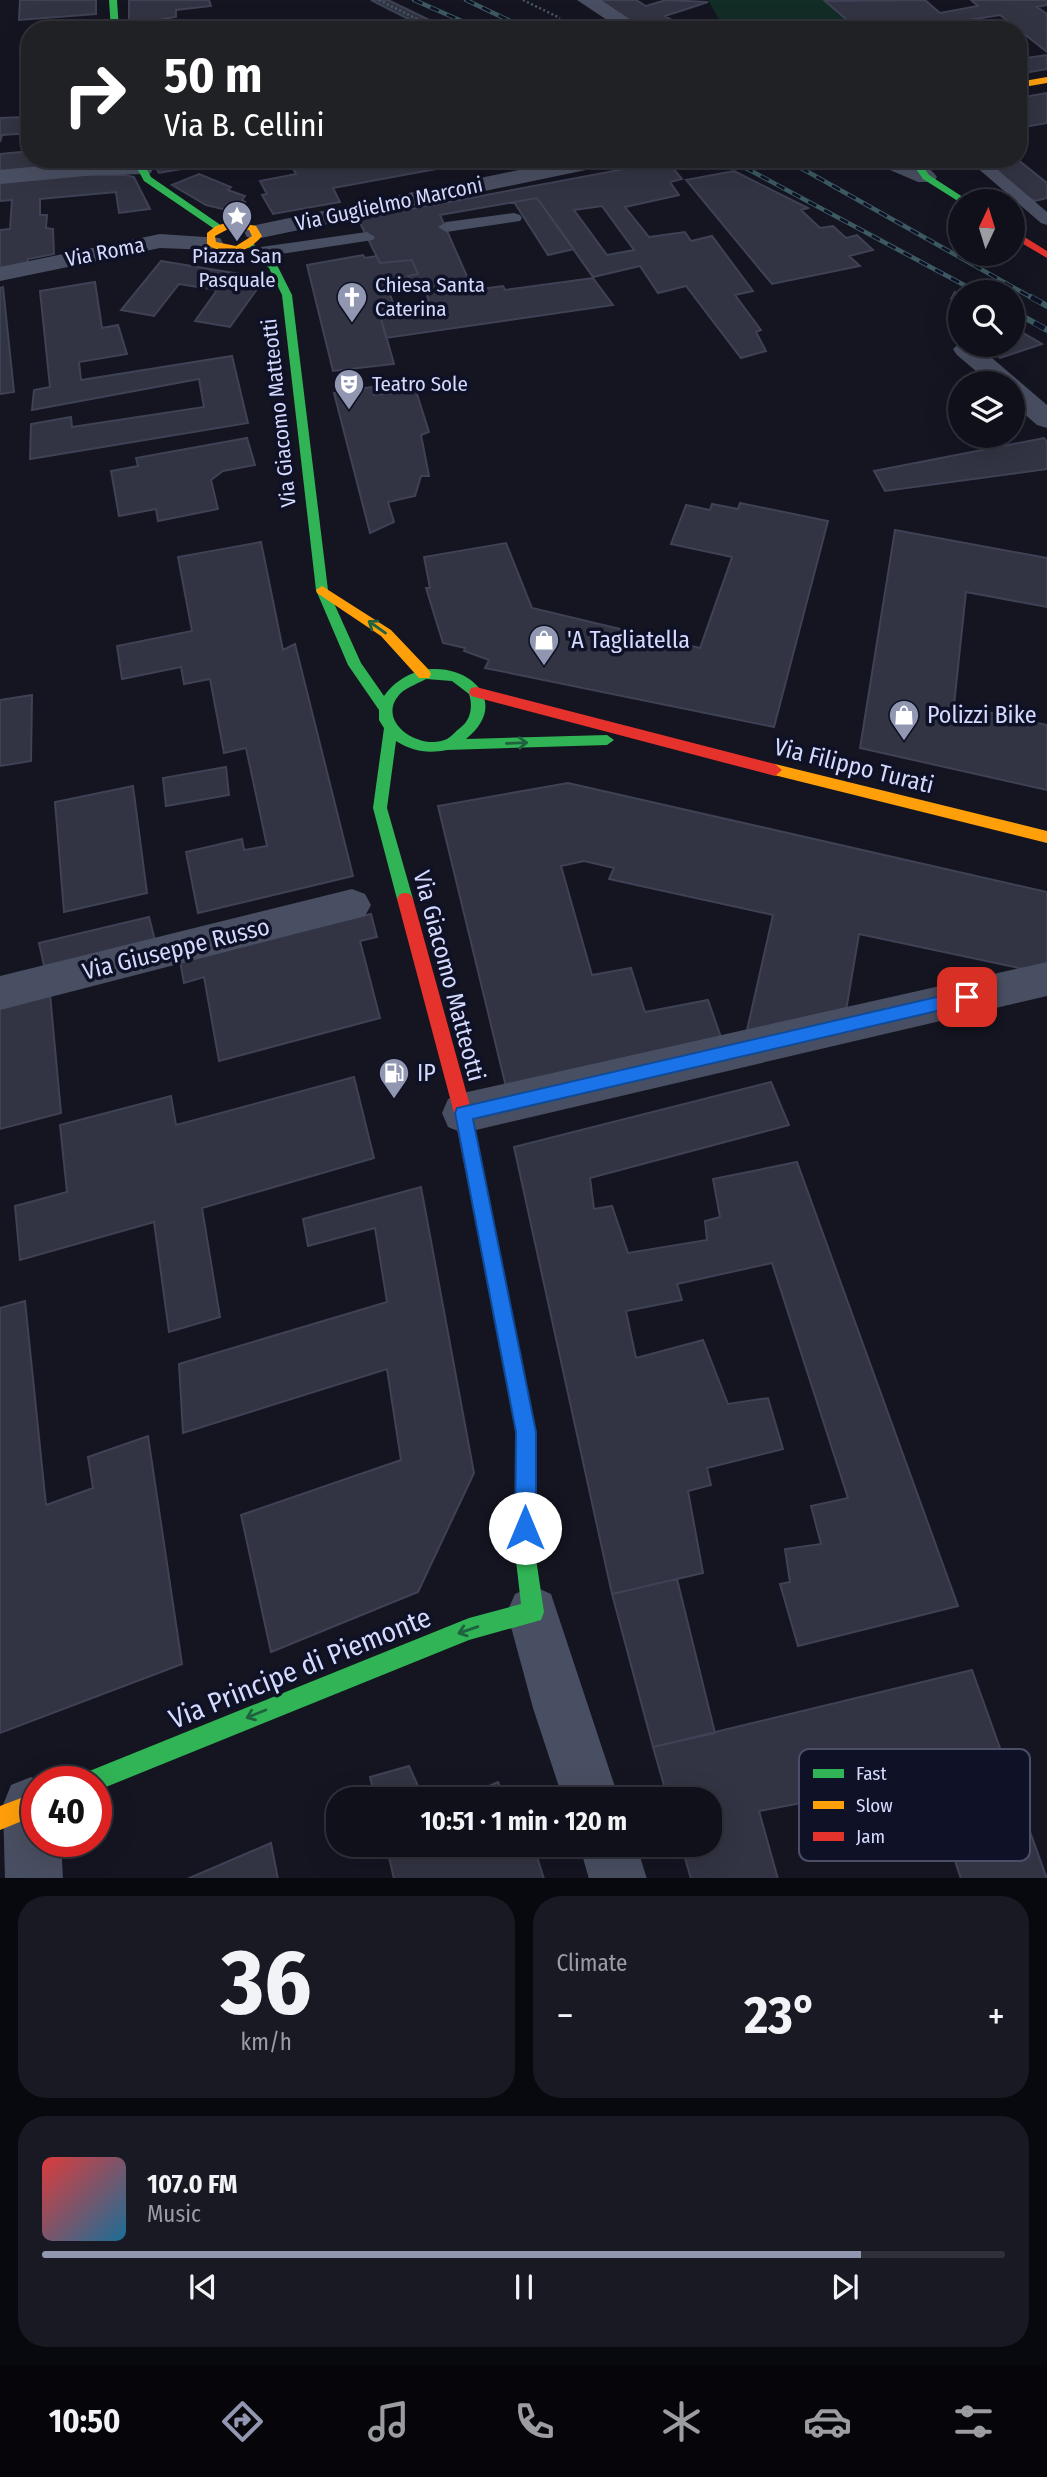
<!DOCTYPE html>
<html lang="en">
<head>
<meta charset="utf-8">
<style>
  :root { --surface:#0f1019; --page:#181922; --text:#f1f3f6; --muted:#9b9da2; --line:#2f3038; --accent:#9196b1 }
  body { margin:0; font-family:"Fira Sans Condensed",sans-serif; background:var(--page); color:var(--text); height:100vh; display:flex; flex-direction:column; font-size:26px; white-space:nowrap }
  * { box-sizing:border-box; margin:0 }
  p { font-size:23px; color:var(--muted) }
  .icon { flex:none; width:38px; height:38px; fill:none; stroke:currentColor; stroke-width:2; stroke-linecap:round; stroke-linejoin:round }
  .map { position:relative; height:1878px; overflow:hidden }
  .side { display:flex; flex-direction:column; gap:18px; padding:18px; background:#08090e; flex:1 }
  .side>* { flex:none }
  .hud { position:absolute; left:21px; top:21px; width:1006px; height:147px; border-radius:28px; box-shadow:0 7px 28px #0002,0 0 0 2px var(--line); background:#202124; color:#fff; overflow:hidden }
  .needle { width:46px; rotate:4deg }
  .controls { position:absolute; left:948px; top:189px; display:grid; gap:14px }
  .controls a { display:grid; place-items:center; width:77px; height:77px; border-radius:50%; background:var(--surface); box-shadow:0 7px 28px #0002,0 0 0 2px var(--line); font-size:35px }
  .speed { position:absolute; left:21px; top:1766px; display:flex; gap:14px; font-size:35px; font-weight:700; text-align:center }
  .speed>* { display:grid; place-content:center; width:91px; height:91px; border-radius:50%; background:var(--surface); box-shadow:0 7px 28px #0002,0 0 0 2px var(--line); line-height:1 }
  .speed .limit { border:10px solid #d22; background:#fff; color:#111 }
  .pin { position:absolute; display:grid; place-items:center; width:60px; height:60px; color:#fff; margin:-30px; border-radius:14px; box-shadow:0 4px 10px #0006 }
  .me { position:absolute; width:77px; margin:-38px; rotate:0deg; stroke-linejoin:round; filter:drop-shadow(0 0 5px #0008) }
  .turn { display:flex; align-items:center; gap:24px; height:147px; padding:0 28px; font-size:32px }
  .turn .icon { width:91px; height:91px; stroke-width:2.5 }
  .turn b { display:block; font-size:49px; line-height:60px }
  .big { font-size:52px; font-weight:700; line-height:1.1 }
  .side .widget { flex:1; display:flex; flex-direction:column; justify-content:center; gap:10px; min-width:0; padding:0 24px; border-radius:28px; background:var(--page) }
  .side .dial { align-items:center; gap:0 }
  .dial b { font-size:91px; line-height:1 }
  .song { display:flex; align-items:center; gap:21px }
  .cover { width:84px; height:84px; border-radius:10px; background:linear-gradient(135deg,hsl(0 70% 55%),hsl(200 70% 35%)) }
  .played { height:7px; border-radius:4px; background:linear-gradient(90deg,var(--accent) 85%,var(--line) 85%) }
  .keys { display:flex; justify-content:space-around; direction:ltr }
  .heat { display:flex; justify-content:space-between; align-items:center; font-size:38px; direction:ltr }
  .side .tiles { flex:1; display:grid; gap:18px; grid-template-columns:1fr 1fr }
  .widget:last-child { grid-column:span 2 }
  .trip { position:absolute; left:326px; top:1787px; width:396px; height:70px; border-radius:28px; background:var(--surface); box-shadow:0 7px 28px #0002,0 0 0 2px var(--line); font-weight:700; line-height:70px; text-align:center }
  .tabs { display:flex; height:112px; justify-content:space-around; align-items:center; background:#06060a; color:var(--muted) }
  .tabs .icon { width:49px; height:49px }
  .tabs .current { color:var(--accent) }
  .tabs b { font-size:32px; color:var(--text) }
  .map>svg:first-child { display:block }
  .green { fill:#122c26 }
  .building { fill:#323443; stroke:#3f4155; stroke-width:2; fill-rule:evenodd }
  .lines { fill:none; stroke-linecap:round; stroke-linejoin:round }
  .path { stroke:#465b62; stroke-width:2.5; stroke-dasharray:2 2.5; stroke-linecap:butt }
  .lane { fill:#494f62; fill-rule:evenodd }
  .street { fill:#494f62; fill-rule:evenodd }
  .fast { fill:#30b455; fill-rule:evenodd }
  .slow { fill:#ff9f0a; fill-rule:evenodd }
  .jam { fill:#e5322d; fill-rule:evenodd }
  .rail-far1-casing { stroke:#3d5a62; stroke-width:4.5 }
  .rail-casing { stroke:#3d5a62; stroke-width:6 }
  .rail-far1 { stroke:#0f1126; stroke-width:2.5; stroke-dasharray:9; stroke-linecap:butt }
  .rail { stroke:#0f1126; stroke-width:4.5; stroke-dasharray:12; stroke-linecap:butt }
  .oneway { stroke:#20623e }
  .route { fill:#1a73e8; stroke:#114b97; stroke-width:2 }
  .labels { text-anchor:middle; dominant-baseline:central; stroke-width:7; stroke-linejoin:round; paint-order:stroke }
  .far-street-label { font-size:21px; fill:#d4dbff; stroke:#0f1126 }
  .far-poi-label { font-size:21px; fill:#d4dbff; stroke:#0f1126; text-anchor:start }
  .poi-label { font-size:24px; fill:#d4dbff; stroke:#0f1126; text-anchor:start }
  .street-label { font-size:24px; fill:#d4dbff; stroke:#0f1126 }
  .near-street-label { font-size:28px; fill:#d4dbff; stroke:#0f1126 }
  .key { fill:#0f1126; stroke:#4a4e67; stroke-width:2 }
  .key-label { font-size:19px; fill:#d4dbff }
</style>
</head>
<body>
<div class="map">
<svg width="1047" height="1879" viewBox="0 0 1047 1879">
  <rect width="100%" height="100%" fill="#141521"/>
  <!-- green -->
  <path class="green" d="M708,0H830L826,1L853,25L821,30H725Z"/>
  <!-- building -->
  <path class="building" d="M20,0H96V14L19,20Z
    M129,0H209L211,6L176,10V17L162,19V24L201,21L204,30H129Z
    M371,0H388L450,30H430Z
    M597,0H636L646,6L666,0L708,2L665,16L690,30H645Z
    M925,0L940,13L978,6L971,0H1047V5L1037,7L1047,14V52L1000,15L950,23L958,30H821L853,25L825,1Z
    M94,20L95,30H55L56,23Z
    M1047,55V69L1018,74V59Z
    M1047,93V123L1018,128V98Z
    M27,107H30V133L2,135L0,142V118L25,117Z
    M30,151V159L102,161L0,171V154Z
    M150,159H180L182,169L159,173Z
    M194,159H233L234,160L197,166Z
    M288,159H316L321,167L337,165L335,159H491L333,188L340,202L273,214L262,195L267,194L260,181L296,174Z
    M982,159H1017L1047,183V198L1035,201L1013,189Z
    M667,161L682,179L670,182L679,195L625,207L649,237L685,232L691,241L712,236L753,291L735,295L761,330L756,332L766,351L741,358L686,286L658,293L640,266L593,277L537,198L440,215L473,290L503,286L505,290L593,278L613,305L386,338L379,311L429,303L424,283L410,284L408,276L418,274L412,260L380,263L358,219ZM602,206L634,250L607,255L574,210Z
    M734,171L808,208L801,210L820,228L833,226L846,238L857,235L873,250L849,256L860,266L772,284L686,180Z
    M199,174L231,187L228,190L245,196L242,200L245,202L231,211L206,205L172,185Z
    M80,175H125L134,177L150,209L119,213L116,192L40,199V215H47L46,228L53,229L54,254L28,259L27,263L0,268V230L10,229L12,200L0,201V183Z
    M537,198L574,249L548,255L514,202Z
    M363,255L365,258L376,256L380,263L412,260L418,274L408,276L410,284L388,289L395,308L379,311L394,364L333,371L307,265Z
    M161,261L265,278L230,327L195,321L217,290L179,284L154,316L121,310Z
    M95,282L102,328L118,325L127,354L79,362L81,380L232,356L248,423L30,459L31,424L71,417L72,427L204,407L199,379L32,410L34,390L50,387L40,291Z
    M3,287L14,392L0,394V288Z
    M955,292L961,296V317L950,307L955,303L951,299Z
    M1013,327L1042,344L1000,358L984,345H1013Z
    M372,387L374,395L416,391L429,432L421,435L429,476H421L415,496L388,502L394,522L370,533L334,393Z
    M247,438L255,465L223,471L211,480L218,509L158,521L156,509L119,516L111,471L138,466L136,458Z
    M1044,438L1047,442V469L885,491L874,471Z
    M740,503L828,521L774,727L485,668L489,660L464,651L465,648L443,643L426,588H430L424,557L506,543L532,608L700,648L732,557L671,544L686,505L710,510L712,504L738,509Z
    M895,530L1047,558V607L966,592L954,705L1047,725V790L860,748Z
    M261,542L283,650L295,644L353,876L198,913L186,852L242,839L244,850L267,846L246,748L224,753L210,679L184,684L181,667L122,679L117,646L192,631L178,557Z
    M32,695L31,761L0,766V700Z
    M226,767L229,795L166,806L163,778Z
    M568,783L1047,892V974L859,934L845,1017L745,1039L773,915L609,879L614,868L584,861L561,866L592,975L631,968L645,1012L708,1000L723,1043L507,1091L438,806Z
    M133,786L147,893L64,912L55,802Z
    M371,914L377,937L360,941L380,1018L219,1061L204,977L184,983L180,961Z
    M149,917L157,948L46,974L39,943Z
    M50,994L61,1113L0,1129V1006Z
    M354,1077L374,1158L202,1208L220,1317L169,1332L154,1222L20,1260L15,1206L67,1192L60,1125L171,1096L176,1125Z
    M771,1082L789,1125L590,1178L594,1209L612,1206L628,1253L707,1240L705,1221L720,1217L713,1179L797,1162L958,1606L798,1646L780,1584L790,1582L785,1549L821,1544L811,1506L848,1498L772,1263L677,1284L682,1300L626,1311L636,1358L703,1340L728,1404L768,1398L783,1449L707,1468L711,1485L688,1491L703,1573L612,1594L514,1147Z
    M421,1187L474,1473L418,1592L271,1652L241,1515L401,1460L387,1369L183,1433L179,1364L387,1302L375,1228L308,1246L303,1219Z
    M25,1301L46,1505L93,1488L88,1457L148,1436L182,1664L0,1733V1308Z
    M677,1579L715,1733L653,1747L612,1594Z
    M972,1670L1047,1879H961L928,1779L759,1811L778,1879H691L681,1844H709V1799H668L653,1747Z
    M409,1766L424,1799H375L370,1777Z
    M498,1782L506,1799H459Z
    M271,1843L278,1879H187Z
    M386,1844H533L544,1879H394Z"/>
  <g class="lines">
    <!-- path -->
    <path class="path" d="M379,0L439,30
      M523,0L560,18"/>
    <!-- lane -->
    <path class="lane" d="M967,159H985L1047,212V225L1041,223Z
      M514,213L520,215L522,218L520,221L446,232L438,227L446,222Z
      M367,232L375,237L373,240L261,257L253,252L261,247Z"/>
    <!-- street -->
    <path class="street" d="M577,0H601L646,30H622Z
      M571,159H616L613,164L605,166L256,239L247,237L244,232L247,227L256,225Z
      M873,159C893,159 925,158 937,177L934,182H918L876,164Z
      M95,161L150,164L153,169L150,174L95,175L0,184V170Z
      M160,234L220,238L223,243L220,248L211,250L160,248L0,281V267Z
      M961,342V345H977L1047,405V428L1037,425L1013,404V383H990L957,355L953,349Z
      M352,889L365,894L371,905L365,916L0,1010V976Z
      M1047,962V996L463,1133L448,1127L442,1113L448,1099L463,1093Z
      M533,1586L551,1594L619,1799H563L533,1708L507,1612L515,1594Z
      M31,1777L42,1782H37V1841H61L63,1879H5L3,1805L11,1785Z
      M579,1844H636L647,1879H589Z"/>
    <!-- fast -->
    <path class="fast" d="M109,0H117L119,30H111Z
      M132,159H141L151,177L222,226V230H216L144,181Z
      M909,159H918L929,175L969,201L961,203L923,179Z
      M250,241L277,265L292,295L328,590L361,663L384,696C429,635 527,690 466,739L607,735L614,740L607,745L447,750C427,754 412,751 396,741L387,808L413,899L410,904H400L397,899L373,808L384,728L379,720V710L348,665L316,590L282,295L269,268L245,244ZM426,679L452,681L469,694C473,706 471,720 460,728C456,731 452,736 447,739C420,752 372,720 402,692C408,687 419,683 426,679Z
      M489,1235L495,1238L498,1244L536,1432L535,1552L544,1612L541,1620L469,1640L96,1791V1782H79L82,1774L469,1618L521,1604L515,1552L516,1432L480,1244L483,1238Z"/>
    <!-- slow -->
    <path class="slow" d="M1047,77V83L1018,88V82Z
      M232,221L256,226L262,236C247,254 228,256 207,245V233L216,226ZM232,227L249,230L252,236L236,246L216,242L215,236Z
      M322,586L391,630L429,670L431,674L429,678H419L381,636L317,593L316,590Z
      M775,764L1047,831V843L770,774L768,770Z
      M37,1792V1815L0,1830V1806Z"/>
    <!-- jam -->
    <path class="jam" d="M1013,230L1047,251V258L1013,238Z
      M476,687L775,764L782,770L775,776L471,696L469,692L471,688Z
      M405,893L410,894L413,899L472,1113L498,1244L495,1250L489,1253L483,1250L480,1244L454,1113L397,899L400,894Z"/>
    <!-- rail-far1 casing -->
    <g class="rail-far1-casing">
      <path id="rail-far1" d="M414,0L482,30
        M466,0L529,30
        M729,159L977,292
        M785,159L1034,299"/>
    </g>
    <!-- rail casing -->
    <g class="rail-casing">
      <path id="rail" d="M1031,297L1047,306
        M1013,311L1047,330"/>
    </g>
    <!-- rail-far1 -->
    <use href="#rail-far1" class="rail-far1"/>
    <!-- rail -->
    <use href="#rail" class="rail"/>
  </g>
  <!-- one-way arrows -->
  <defs><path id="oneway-shaft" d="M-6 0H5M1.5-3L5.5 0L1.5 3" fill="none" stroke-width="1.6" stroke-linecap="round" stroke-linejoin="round" transform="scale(1.75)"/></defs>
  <g class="oneway">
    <use href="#oneway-shaft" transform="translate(377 627) rotate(-145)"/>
    <use href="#oneway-shaft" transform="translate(517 743) rotate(-2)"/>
    <use href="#oneway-shaft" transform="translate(468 1630) rotate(161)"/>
    <use href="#oneway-shaft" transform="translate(256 1714) rotate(158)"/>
  </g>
  <!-- route -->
  <path class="route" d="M967,990L973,992L976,997L973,1002L967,1004L473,1119L536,1432V1528L533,1536L525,1539L518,1536L515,1528L516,1432L455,1113L457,1108Z"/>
  <!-- icons -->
  <defs>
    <g id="sight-pin" transform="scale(1.575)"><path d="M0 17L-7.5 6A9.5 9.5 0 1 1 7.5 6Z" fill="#9196b1" stroke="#0f1126"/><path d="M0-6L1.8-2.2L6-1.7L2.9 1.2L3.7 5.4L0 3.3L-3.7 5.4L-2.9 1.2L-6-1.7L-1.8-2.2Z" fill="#fff"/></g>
    <g id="church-pin" transform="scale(1.575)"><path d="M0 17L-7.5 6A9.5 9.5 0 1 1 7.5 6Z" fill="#9196b1" stroke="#0f1126"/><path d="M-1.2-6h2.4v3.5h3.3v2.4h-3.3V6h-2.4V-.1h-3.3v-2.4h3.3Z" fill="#fff"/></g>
    <g id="theatre-pin" transform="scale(1.575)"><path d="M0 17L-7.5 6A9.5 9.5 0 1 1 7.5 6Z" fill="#9196b1" stroke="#0f1126"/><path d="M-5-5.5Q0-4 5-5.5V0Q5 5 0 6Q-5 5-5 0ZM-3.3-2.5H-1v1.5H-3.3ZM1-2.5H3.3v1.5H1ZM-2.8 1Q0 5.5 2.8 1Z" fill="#fff"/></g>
    <g id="shop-pin" transform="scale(1.575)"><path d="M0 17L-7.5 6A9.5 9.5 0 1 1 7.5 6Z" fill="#9196b1" stroke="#0f1126"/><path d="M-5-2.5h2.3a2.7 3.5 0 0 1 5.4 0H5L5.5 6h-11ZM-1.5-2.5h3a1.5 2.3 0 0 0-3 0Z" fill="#fff"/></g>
    <g id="fuel-pin" transform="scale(1.575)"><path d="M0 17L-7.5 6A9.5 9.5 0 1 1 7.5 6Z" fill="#9196b1" stroke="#0f1126"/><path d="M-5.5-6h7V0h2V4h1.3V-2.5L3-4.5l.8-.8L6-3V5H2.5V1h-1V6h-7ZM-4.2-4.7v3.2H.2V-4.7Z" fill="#fff"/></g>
  </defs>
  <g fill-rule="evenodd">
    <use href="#sight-pin" x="237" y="216"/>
    <use href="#church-pin" x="352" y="297"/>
    <use href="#theatre-pin" x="349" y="384"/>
    <use href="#shop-pin" x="544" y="640"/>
    <use href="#shop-pin" x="904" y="715"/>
    <use href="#fuel-pin" x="394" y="1073"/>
  </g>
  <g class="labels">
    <!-- far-street labels -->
    <g class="far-street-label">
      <text transform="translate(389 204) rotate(-12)">Via Guglielmo Marconi</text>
      <text transform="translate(105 252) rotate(-11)">Via Roma</text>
      <text transform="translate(279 413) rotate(-96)">Via Giacomo Matteotti</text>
    </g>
    <!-- far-poi labels -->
    <g class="far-poi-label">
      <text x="237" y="256" text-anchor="middle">Piazza San<tspan x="237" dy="24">Pasquale</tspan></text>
      <text x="375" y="285">Chiesa Santa<tspan x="375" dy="24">Caterina</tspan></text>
      <text x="372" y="384">Teatro Sole</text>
    </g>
    <!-- poi labels -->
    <g class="poi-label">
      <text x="567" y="640">'A Tagliatella</text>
      <text x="927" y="715">Polizzi Bike</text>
      <text x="417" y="1073">IP</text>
    </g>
    <!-- street labels -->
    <g class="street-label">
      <text transform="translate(854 766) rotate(14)">Via Filippo Turati</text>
      <text transform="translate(176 949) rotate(-14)">Via Giuseppe Russo</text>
      <text transform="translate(449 976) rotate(75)">Via Giacomo Matteotti</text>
    </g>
    <!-- near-street labels -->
    <g class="near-street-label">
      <text transform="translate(300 1668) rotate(-22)">Via Principe di Piemonte</text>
    </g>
  </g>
  <!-- legend -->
  <rect x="799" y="1749" width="231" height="112" rx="10" class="key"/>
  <rect x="813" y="1769" width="31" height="9" fill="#30b455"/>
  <rect x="813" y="1801" width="31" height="8" fill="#ff9f0a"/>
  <rect x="813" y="1832" width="31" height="9" fill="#e5322d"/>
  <g class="key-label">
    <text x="856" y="1780">Fast</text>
    <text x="856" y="1812">Slow</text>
    <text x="856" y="1843">Jam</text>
  </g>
</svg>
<div class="controls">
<a><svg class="needle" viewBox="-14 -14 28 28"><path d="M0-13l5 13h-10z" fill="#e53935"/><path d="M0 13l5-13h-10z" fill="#9b9da2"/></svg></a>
<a><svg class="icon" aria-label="search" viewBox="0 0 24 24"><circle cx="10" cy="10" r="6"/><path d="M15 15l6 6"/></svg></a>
<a><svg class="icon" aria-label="layers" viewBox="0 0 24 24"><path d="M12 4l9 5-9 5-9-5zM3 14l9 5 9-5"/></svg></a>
</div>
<div class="speed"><div class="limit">40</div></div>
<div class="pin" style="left:967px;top:997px;background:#d93025"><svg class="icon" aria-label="arrive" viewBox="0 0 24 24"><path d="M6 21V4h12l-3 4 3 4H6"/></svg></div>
<svg class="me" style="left:525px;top:1528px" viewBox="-20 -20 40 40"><circle r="19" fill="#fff"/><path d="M0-13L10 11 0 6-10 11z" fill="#1a73e8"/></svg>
<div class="trip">10:51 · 1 min · 120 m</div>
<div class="hud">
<div class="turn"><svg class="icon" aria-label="right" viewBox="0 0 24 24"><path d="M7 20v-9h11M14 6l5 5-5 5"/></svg><div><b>50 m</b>Via B. Cellini</div></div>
</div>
</div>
<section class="side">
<div class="tiles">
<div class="widget dial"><b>36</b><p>km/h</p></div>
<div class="widget"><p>Climate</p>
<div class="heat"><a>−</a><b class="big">23°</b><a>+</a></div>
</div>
<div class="widget">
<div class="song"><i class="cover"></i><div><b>107.0 FM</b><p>Music</p></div></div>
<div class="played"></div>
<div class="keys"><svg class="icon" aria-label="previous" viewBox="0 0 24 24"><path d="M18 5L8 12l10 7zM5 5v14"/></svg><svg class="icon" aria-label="pause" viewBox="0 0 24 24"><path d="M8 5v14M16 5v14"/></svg><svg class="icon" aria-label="next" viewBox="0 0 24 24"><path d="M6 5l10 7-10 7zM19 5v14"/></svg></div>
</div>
</div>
</section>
<nav class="tabs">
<b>10:50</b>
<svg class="icon current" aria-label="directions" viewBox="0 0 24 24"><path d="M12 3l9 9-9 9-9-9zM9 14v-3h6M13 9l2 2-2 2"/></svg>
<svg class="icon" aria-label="music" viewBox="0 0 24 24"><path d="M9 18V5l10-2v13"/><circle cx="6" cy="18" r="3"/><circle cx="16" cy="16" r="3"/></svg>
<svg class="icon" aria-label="phone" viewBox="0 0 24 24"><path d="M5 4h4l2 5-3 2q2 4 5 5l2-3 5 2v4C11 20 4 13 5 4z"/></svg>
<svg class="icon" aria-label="climate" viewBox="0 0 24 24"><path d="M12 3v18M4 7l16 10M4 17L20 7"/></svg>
<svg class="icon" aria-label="car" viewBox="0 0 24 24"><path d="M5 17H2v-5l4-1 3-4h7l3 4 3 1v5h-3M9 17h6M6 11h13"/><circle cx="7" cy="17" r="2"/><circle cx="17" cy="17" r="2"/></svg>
<svg class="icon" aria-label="filters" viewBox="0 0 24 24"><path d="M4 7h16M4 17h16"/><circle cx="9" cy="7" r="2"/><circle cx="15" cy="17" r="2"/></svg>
</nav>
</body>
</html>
